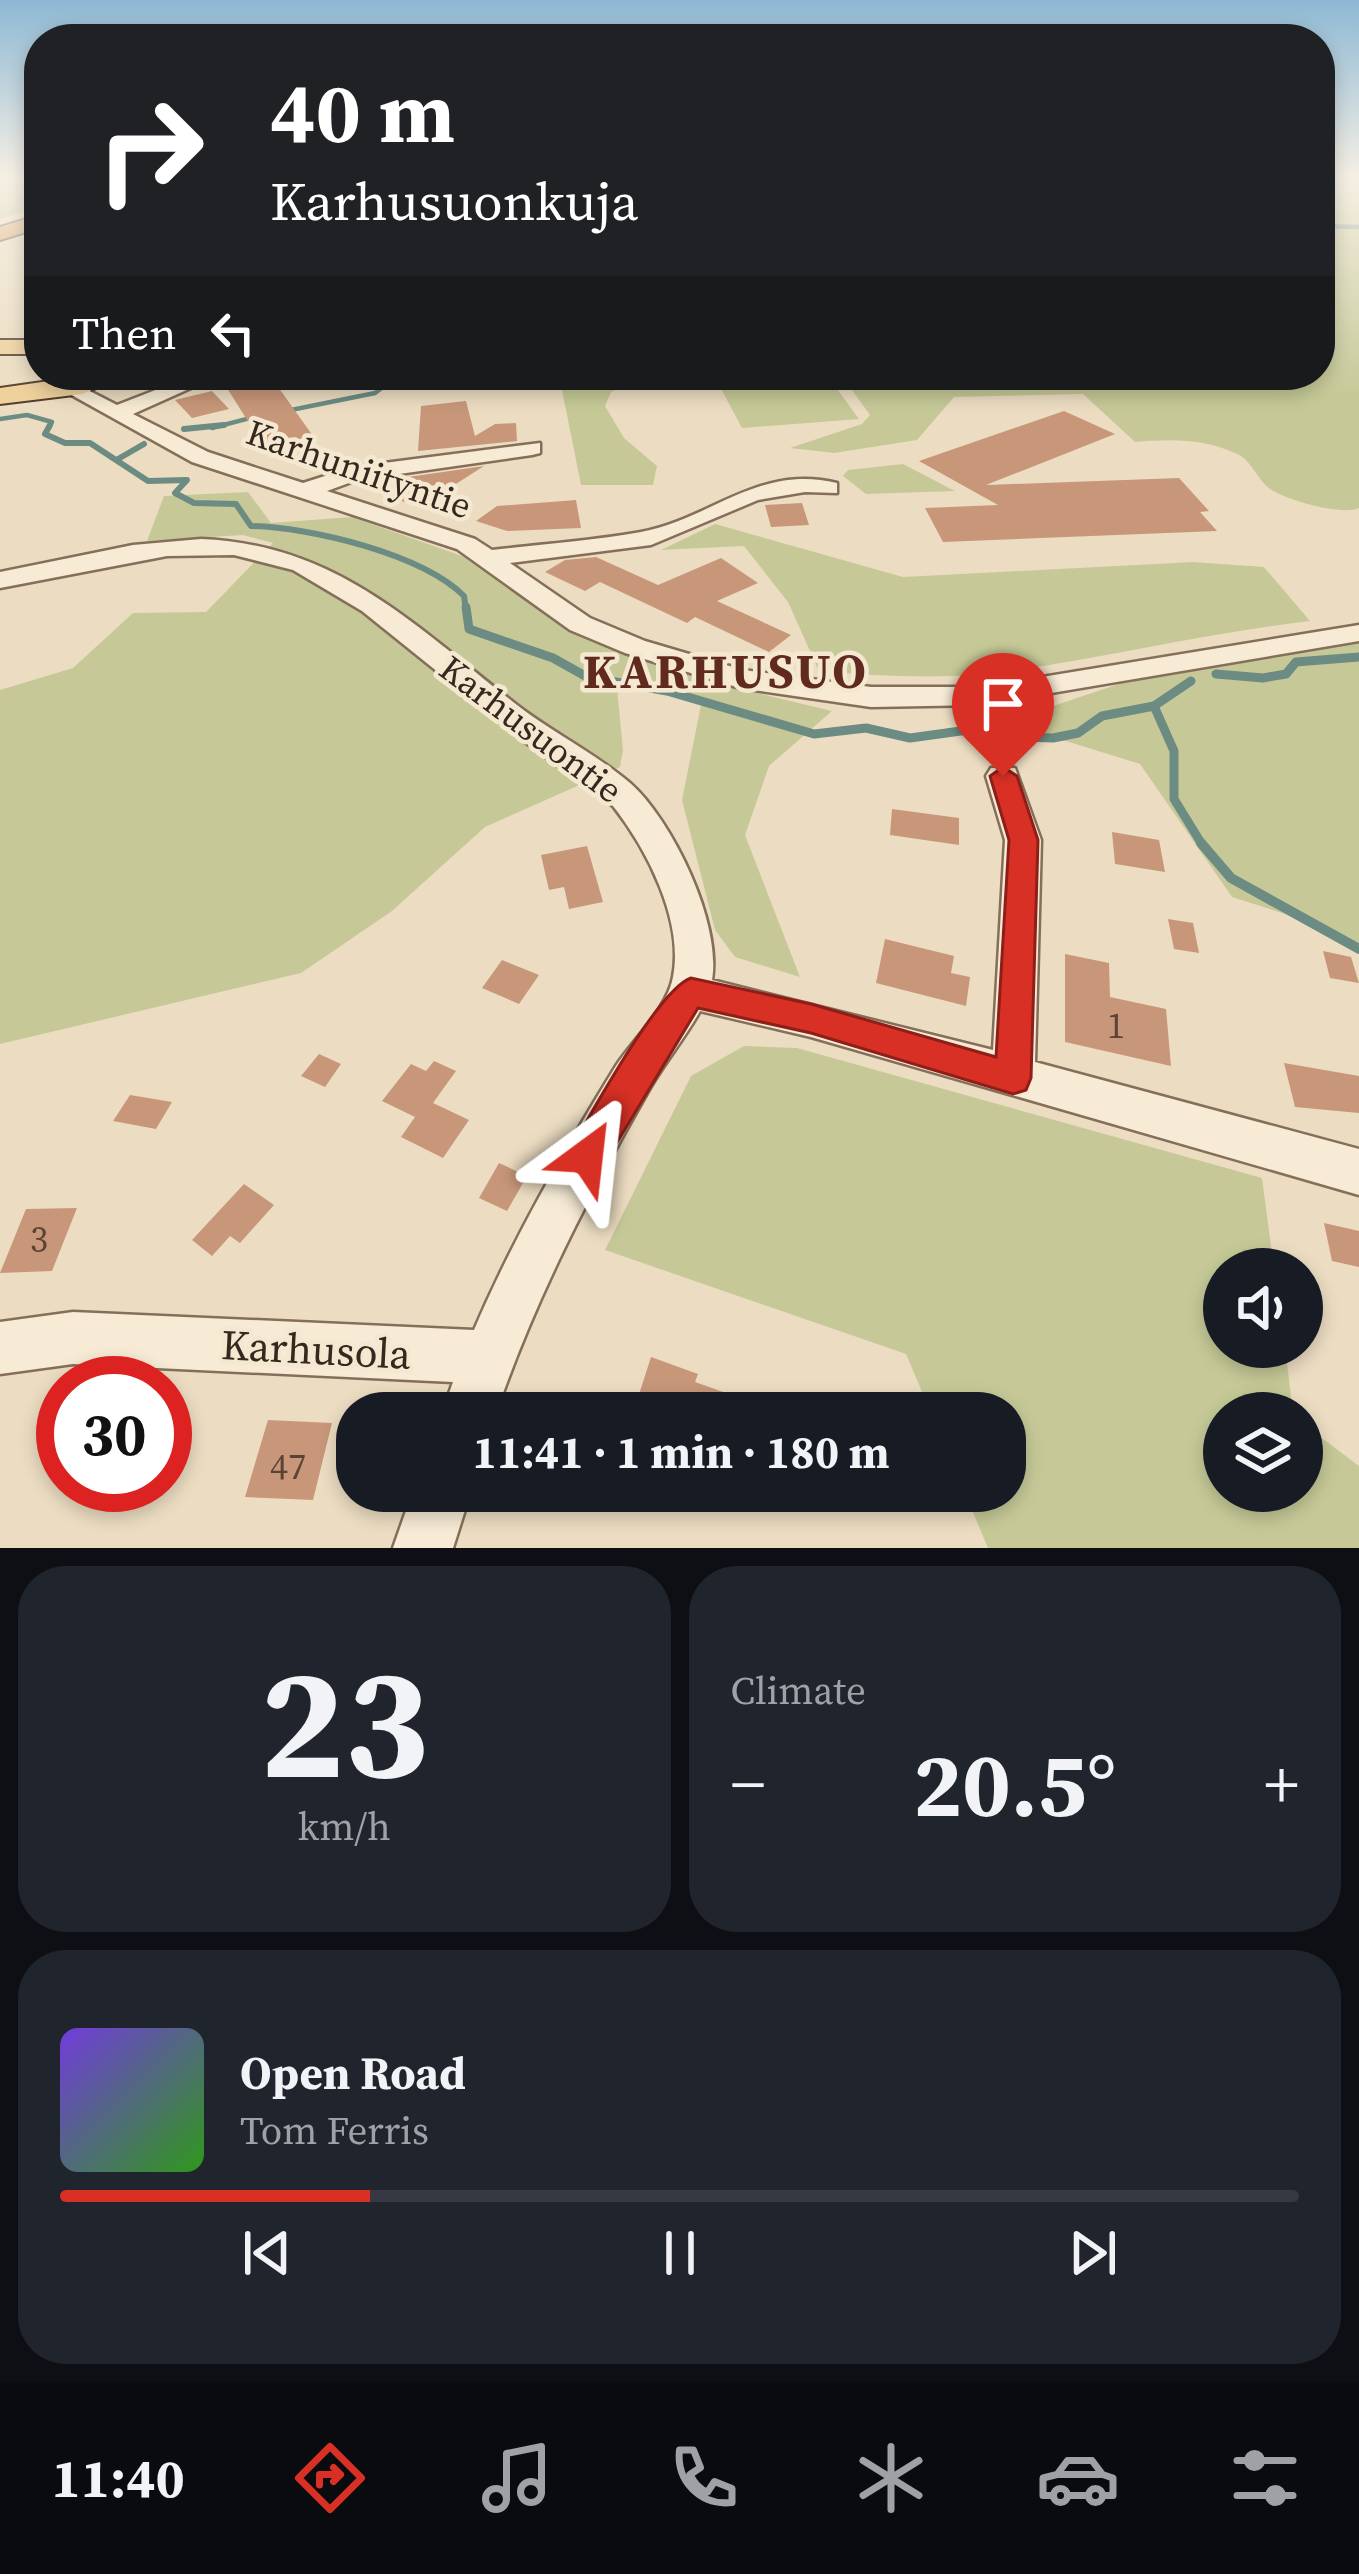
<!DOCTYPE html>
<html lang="en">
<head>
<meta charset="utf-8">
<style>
  :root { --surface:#171b24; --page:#20242c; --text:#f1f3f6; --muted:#9ea1a6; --line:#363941; --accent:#d93025 }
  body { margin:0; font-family:"Source Serif 4",serif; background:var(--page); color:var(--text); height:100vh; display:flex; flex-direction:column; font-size:45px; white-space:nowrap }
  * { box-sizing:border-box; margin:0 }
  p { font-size:39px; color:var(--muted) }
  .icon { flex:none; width:66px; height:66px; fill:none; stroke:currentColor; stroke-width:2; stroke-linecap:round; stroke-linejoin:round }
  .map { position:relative; height:1548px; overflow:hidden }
  .details { display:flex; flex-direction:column; gap:18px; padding:18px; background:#0d0f14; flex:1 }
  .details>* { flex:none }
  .banner { position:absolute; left:24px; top:24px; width:1311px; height:366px; border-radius:48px; box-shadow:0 6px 18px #0003; background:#202124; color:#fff; overflow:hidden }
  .fabs { position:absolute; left:1203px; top:1248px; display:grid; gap:24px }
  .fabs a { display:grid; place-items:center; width:120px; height:120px; border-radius:50%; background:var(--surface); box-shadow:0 6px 18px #0003; font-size:60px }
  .speed { position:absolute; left:36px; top:1356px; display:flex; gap:24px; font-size:60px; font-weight:700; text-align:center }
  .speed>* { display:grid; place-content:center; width:156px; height:156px; border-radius:50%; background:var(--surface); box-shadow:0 6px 18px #0003; line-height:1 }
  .speed .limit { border:18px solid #d22; background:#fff; color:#111 }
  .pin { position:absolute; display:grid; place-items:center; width:102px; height:102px; color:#fff; margin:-123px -51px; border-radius:50% 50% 50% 0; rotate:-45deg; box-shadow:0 0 12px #0007 }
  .pin .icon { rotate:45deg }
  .me { position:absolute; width:132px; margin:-66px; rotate:30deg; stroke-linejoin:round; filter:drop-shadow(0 0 9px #0008) }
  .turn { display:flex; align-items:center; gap:42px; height:252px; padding:0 48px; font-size:54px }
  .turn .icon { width:156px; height:156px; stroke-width:2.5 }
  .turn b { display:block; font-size:84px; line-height:102px }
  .then { display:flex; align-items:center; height:114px; padding:0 48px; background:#0003; gap:24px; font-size:45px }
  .big { font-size:90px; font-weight:700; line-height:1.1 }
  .details .card { flex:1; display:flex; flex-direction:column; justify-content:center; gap:18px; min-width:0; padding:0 42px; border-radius:48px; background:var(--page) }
  .details .dial { align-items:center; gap:0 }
  .dial b { font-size:156px; line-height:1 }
  .song { display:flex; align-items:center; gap:36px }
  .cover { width:144px; height:144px; border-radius:18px; background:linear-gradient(135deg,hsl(260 70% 55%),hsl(110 70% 35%)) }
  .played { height:12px; border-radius:6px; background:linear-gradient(90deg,var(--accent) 25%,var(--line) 25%) }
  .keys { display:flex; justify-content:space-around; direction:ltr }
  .heat { display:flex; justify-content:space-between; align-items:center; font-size:66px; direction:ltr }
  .details .tiles { flex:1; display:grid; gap:18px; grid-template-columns:1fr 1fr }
  .card:last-child { grid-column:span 2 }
  .trip { position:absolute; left:336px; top:1392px; width:690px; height:120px; border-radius:48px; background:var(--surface); box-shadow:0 6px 18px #0003; font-weight:700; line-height:120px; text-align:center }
  .menu { display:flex; height:192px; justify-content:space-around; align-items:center; background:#090b0e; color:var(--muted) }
  .menu .icon { width:84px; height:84px }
  .menu .on { color:var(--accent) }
  .menu b { font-size:54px; color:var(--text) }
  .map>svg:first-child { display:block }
  .green { fill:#c6c997 }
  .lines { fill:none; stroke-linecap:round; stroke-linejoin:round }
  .stream-far3 { stroke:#6c8c83; stroke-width:4.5 }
  .stream-far2 { stroke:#6c8c83; stroke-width:6 }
  .stream-far1 { stroke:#6c8c83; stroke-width:9 }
  .stream { stroke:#6c8c83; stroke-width:10 }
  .building { fill:#c8977a }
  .minor-casing { stroke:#856f5a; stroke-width:5 }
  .major-casing { stroke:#533e2e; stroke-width:4 }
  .highway-casing { stroke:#533e2e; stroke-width:4 }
  .minor { fill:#f7ebd5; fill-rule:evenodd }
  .major { fill:#eed09b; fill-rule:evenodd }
  .highway { fill:#d89956; fill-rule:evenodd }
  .route { fill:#d93025; stroke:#8d1f18; stroke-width:3 }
  .labels { text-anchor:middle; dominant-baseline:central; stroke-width:9; stroke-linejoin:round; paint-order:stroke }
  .street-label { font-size:36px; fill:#35281e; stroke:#f4e8d1 }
  .near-number-label { font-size:36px; fill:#5a4435 }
  .near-street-label { font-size:42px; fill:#35281e; stroke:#f4e8d1 }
  .district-label { font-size:48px; font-weight:bold; letter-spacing:3px; fill:#602a1f; stroke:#f4e8d1 }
</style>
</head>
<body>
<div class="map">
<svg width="1359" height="1548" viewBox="0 0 1359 1548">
  <rect width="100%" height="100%" fill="#ecddc2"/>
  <!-- green -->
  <path class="green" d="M0,178H39V207L0,219Z
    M1320,178H1359V508C1342,516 1285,500 1269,488C1257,479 1251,460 1237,454C1205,438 1169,439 1135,442L1083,394L954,397L917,440L834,453L790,448L862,424L870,415L841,375H1320Z
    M559,375H677L643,379L611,392L605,406L624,438L657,466L653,485H581Z
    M827,375L859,419L742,428L718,383Z
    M903,464L955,491L866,494L843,476L848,470Z
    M248,492L271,523L352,517L462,556L573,630L719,684L832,711L769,766L745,835L800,977L735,957L715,930L682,800L701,705L671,687L617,689L623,750L620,767L485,827L392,911L301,973L0,1044V690L73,668L133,613L206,612L273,543L243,535L147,541L164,496Z
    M715,524L903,577L1193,562L1264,567L1310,621C1206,633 1105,658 1002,672C941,680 880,676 819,671L788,602L744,546L661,550Z
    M1359,639V951L1313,923L1232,897L1140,764L1066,741H1028L1023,716L1125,682Z
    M744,1046L797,1048L1262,1178L1274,1269H1224V1347H1285L1293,1413H1224V1491H1302V1423L1359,1466V1548H988L964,1491H1005V1413H931L906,1354L605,1250L691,1076Z"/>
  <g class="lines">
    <!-- stream-far3 -->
    <path class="stream-far3" d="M1337,178L1359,180
      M1320,226L1359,227
      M286,411L375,393L399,375
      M0,419L27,415L52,422L49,428
      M212,428L258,416"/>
    <!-- stream-far2 -->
    <path class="stream-far2" d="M50,425L45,434L65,443H90L148,481L187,480L175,493L194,503L236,504L251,526C310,527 422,554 464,596L466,610
      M184,429L224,425
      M118,459L144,444"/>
    <!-- stream-far1 -->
    <path class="stream-far1" d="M466,607L469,629L553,658L587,677L667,691L814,734L866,728L910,738L968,730
      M1216,674L1263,678L1286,674L1296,662L1359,657
      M1154,706L1174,751V799L1203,846
      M983,731L990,736L1053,738L1078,733L1102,716L1154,706L1191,681"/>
    <!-- stream -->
    <path class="stream" d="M1201,843L1231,878L1359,949"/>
  </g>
  <!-- building -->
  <path class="building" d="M271,377L313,436L264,447L227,388Z
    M212,391L229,409L192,418L175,400Z
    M466,401L475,436L495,424L516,423L517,441L418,451L421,406Z
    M1064,411L1115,434L986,485L1179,478L1209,511L1200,512L1217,531L943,542L925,508L998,505L919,461Z
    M484,466L420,507L380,494L408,477Z
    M576,500L581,528L507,531L476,521L497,506Z
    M802,503L809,525L771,527L765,505Z
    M596,557L658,585L721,558L758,583L717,601L791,635L769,652L695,617L687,623L600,582L585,591L545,572L565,560Z
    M892,809L959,818V845L890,835Z
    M1112,832L1159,840L1165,872L1115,864Z
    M587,846L603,902L569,909L564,887L549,890L541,855Z
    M1168,919L1193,923L1199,953L1174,949Z
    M885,939L954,956L951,973L970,977L966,1006L876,983Z
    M1323,951L1351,957L1359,983L1330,978Z
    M1065,954L1109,963L1110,997L1166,1009L1171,1066L1065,1042Z
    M502,960L539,975L519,1004L482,988Z
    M319,1054L341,1064L325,1087L301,1076Z
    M434,1061L456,1071L433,1103L469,1120L443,1158L401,1137L415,1117L382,1101L411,1064L426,1071Z
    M1284,1063L1359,1076V1113L1295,1107Z
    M130,1095L172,1102L156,1129L113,1121Z
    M499,1163L527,1176L507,1211L479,1198Z
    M244,1184L274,1205L240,1243L230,1236L212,1256L192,1240Z
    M77,1208L52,1271L0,1273L26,1209Z
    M1324,1223L1359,1231V1267L1332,1261Z
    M651,1357L698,1374L695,1382L729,1394L724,1413H633Z
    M268,1420L332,1423L313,1500L245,1497Z"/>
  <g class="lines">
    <!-- minor casing -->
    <g class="minor-casing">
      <path id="minor" d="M194,375H220L133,414L208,452L303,483L353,467L540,443V453L532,455L357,480L327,491L475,539L492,550C541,544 592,541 641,532C711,519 758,464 837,483V493L805,492L758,500L651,545L510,563L590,618L645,641L743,670L871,687H981L1359,625V641L981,705L871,707L740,688L625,653L570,630L457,549L192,462L59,388L76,384L117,405Z
        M201,539C337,544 415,626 517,705C553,733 595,753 630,783C672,820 722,923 712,980L993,1050L1005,840L986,776L991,768H1015L1041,840L1035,1062L1359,1149V1195L811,1037L700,1011C685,1038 665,1062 650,1088C590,1193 535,1299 496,1413H442L453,1382L73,1364L0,1374V1322L73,1312L474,1330C513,1239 562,1154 614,1069C631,1041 667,1010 673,977C684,921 647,849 613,806L525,742L362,611L293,570L234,555L167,556L0,588V572L133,545Z
        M413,1491H471L453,1548H393Z"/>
    </g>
    <!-- major casing -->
    <g class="major-casing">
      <path id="major" d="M0,340H39V354H0Z
        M91,375H128L82,394L0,404V388Z"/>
    </g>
    <!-- highway casing -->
    <g class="highway-casing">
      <path id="highway" d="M39,215V228L0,240V227Z"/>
    </g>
    <!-- minor -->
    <use href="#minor" class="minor"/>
    <!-- major -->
    <use href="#major" class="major"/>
    <!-- highway -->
    <use href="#highway" class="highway"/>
  </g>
  <!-- sky -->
  <linearGradient id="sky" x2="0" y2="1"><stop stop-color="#8db8d4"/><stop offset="0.45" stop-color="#f6f0e4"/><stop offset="1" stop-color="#f6f0e4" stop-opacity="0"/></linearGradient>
  <rect width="1359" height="395" fill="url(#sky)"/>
  <!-- route -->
  <path class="route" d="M1003,767L1017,776L1038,840L1031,1078L1026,1090L1013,1094L811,1033L698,1008L601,1169L587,1174L574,1169L568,1156L574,1143C594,1109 659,989 691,978L811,1004L996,1057L1009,840L990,776Z"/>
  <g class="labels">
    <!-- street labels -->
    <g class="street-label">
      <text transform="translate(359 469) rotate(19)">Karhuniityntie</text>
      <text transform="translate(531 729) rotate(37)">Karhusuontie</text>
    </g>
    <!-- near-number labels -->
    <g class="near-number-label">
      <text x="1116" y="1025">1</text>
      <text x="39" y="1239">3</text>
      <text x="288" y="1466">47</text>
    </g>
    <!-- near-street labels -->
    <g class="near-street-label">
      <text transform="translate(316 1349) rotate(3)">Karhusola</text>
    </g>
    <!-- district labels -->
    <g class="district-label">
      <text x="726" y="671">KARHUSUO</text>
    </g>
  </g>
</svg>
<div class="fabs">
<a><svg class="icon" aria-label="sound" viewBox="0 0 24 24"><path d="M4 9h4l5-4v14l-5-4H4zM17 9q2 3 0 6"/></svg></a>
<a><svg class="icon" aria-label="layers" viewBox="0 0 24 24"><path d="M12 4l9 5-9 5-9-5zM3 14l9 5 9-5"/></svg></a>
</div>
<div class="speed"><div class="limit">30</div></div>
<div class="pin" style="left:1003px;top:776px;background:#d93025"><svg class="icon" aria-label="arrive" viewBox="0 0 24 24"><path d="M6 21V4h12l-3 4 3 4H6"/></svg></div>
<svg class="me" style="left:587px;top:1156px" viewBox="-20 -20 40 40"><path d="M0-17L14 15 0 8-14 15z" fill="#d93025" stroke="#fff" stroke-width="4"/></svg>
<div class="trip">11:41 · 1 min · 180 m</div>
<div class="banner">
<div class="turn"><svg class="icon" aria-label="right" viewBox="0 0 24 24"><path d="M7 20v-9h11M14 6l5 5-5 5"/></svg><div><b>40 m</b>Karhusuonkuja</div></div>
<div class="then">Then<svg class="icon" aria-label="left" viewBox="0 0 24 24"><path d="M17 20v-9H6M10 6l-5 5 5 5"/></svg></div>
</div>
</div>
<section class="details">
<div class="tiles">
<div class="card dial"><b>23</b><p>km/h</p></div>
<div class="card"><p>Climate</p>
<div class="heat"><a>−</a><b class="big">20.5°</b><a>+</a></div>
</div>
<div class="card">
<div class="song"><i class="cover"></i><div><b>Open Road</b><p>Tom Ferris</p></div></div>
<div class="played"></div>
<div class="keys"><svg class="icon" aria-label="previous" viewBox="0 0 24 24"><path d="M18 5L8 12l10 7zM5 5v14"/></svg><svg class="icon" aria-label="pause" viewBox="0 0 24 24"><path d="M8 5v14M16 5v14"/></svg><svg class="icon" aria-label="next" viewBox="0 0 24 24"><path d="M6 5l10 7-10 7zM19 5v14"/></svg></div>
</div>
</div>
</section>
<nav class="menu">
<b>11:40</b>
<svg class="icon on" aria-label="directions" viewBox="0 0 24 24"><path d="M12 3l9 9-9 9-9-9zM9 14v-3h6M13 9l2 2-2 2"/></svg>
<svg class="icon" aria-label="music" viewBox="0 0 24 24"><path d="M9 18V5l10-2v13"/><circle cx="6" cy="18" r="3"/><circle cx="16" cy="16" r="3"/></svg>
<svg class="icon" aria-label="phone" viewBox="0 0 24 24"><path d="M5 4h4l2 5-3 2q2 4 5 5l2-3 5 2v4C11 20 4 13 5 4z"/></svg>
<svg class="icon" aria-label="climate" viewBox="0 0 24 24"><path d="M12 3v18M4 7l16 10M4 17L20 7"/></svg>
<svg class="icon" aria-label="car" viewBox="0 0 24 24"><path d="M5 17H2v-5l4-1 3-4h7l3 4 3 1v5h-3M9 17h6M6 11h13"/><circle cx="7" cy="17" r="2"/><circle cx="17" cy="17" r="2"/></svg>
<svg class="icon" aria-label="filters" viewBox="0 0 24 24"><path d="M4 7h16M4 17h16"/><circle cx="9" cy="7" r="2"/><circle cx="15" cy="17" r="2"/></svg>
</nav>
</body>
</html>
